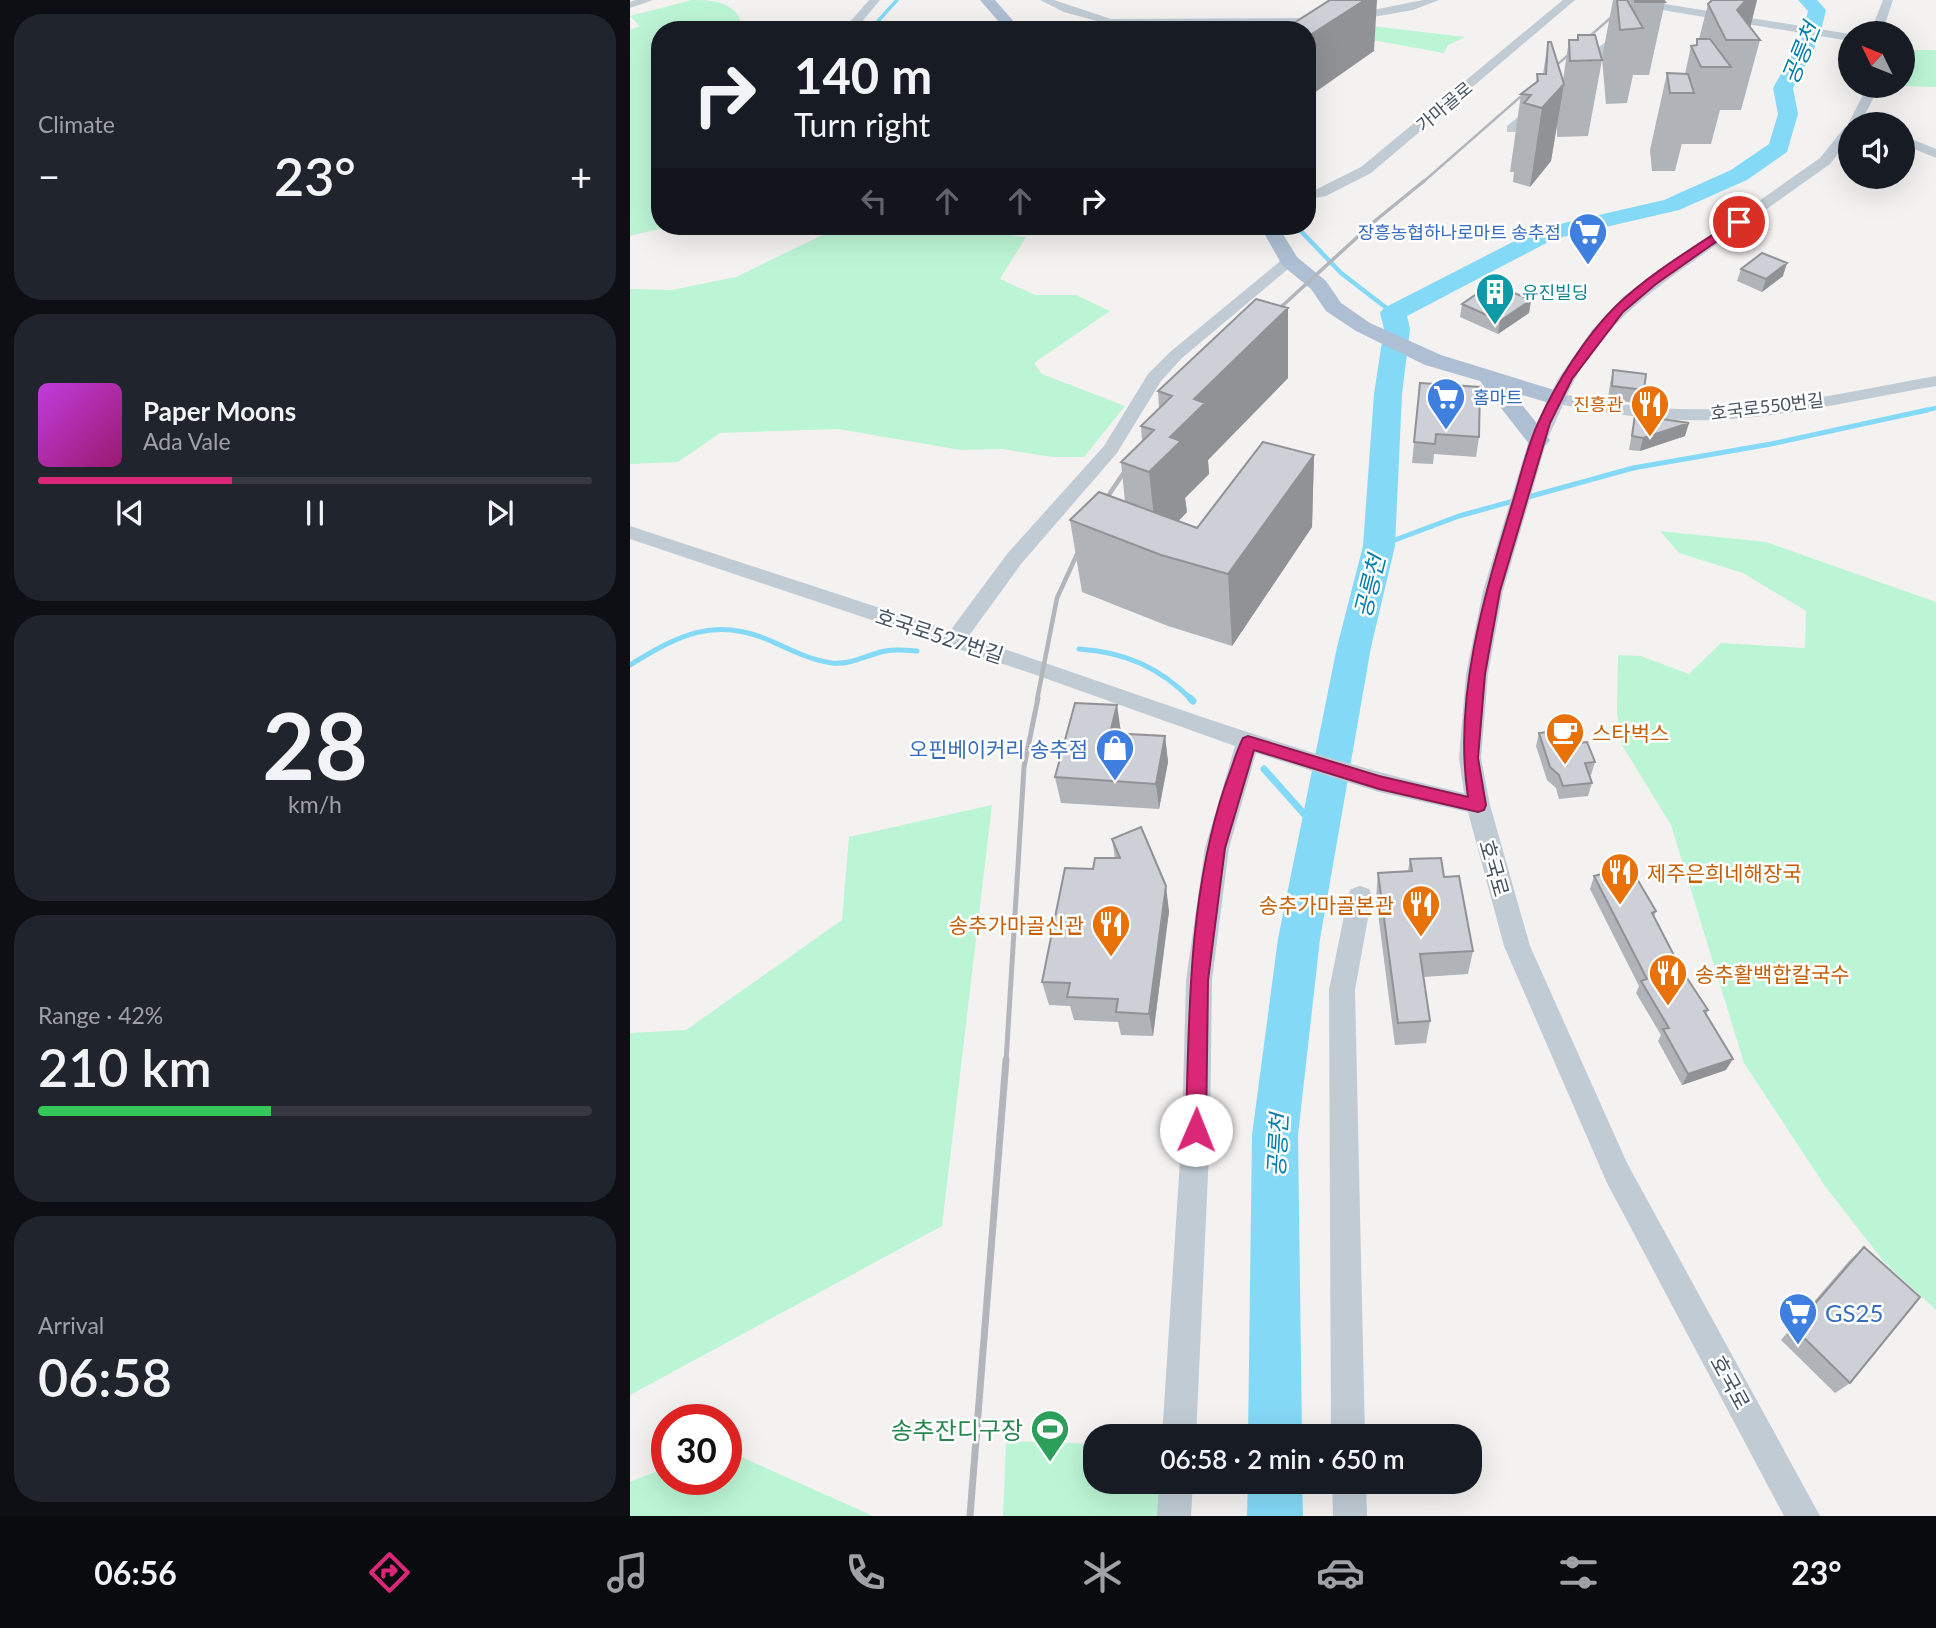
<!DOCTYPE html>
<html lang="en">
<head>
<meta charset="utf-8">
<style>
  :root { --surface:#171b24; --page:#20242c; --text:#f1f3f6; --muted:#9ea1a6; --line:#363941; --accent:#db2777 }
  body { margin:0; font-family:Lato,"Noto Sans KR",sans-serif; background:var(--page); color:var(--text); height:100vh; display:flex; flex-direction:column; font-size:26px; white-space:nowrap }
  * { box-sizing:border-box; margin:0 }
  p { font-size:23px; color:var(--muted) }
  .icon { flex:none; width:38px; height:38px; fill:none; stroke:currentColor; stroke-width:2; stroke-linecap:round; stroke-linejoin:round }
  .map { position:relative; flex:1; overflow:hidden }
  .details { display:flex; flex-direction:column; gap:14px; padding:14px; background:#0d0f14; width:630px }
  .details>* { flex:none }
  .banner { position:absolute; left:21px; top:21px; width:665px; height:214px; border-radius:28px; box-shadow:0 7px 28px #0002; background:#171b24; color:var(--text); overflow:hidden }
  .needle { width:46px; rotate:313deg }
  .buttons { position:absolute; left:1208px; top:21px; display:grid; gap:14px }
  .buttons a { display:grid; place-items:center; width:77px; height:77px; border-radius:50%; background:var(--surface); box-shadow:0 7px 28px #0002; font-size:35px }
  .speed { position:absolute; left:21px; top:1404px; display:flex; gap:14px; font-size:35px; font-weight:700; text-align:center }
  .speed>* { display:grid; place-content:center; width:91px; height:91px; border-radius:50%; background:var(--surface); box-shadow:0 7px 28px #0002; line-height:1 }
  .speed .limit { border:10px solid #d22; background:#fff; color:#111 }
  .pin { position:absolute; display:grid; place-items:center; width:60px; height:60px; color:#fff; margin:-30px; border:4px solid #fff; border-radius:50%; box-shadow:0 2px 7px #0007 }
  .me { position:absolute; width:77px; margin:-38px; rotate:1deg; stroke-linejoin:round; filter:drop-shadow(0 0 5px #0008) }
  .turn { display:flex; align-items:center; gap:24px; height:147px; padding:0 28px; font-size:32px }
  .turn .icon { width:91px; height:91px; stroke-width:2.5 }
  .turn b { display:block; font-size:49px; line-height:60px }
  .lanes { display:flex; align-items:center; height:66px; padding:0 28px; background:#0003; justify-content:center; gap:35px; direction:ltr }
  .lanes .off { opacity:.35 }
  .big { font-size:52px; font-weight:600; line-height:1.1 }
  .details .widget { flex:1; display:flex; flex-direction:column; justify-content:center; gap:10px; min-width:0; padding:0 24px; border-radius:28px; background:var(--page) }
  .details .dial { align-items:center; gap:0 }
  .dial b { font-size:91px; line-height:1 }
  .song { display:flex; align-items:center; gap:21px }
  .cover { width:84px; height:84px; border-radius:10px; background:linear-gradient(135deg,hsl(290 70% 55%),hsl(320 70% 35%)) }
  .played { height:7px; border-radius:4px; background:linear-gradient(90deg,var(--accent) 35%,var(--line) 35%) }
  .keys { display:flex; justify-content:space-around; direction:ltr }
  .heat { display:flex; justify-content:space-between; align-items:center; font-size:38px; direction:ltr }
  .charge { height:10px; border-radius:5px; background:linear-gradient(90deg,#34c759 42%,var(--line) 0) }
  .trip { position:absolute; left:453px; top:1424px; width:399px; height:70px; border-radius:28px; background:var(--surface); box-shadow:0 7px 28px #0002; font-weight:600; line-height:70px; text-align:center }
  .tabs { display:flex; height:112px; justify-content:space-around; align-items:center; background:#090b0e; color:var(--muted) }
  .tabs .icon { width:49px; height:49px }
  .tabs .active { color:var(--accent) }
  .tabs b { font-size:32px; color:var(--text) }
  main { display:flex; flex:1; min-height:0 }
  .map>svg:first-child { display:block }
  .green { fill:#bcf5d5 }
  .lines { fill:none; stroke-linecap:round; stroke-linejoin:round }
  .stream-far3 { stroke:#84d9f6; stroke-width:3.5 }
  .stream-far2 { stroke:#84d9f6; stroke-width:4.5 }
  .stream-far1 { stroke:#84d9f6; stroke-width:5 }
  .stream { stroke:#84d9f6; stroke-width:7 }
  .river { fill:#84d9f6; fill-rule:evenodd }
  .minor { fill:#c0cbd4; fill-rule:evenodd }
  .major { fill:#aebfd3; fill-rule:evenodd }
  .rail-far4 { stroke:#b2b6bc; stroke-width:2.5 }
  .rail-far3 { stroke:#b2b6bc; stroke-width:3.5 }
  .rail-far2 { stroke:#b2b6bc; stroke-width:4.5 }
  .rail-far1 { stroke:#b2b6bc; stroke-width:5 }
  .rail { stroke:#b2b6bc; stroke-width:7 }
  .wall { fill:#b0b3b8 }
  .shaded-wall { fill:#909296 }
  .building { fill:#cdd0d6; stroke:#909296; stroke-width:2 }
  .route { fill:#db2777; stroke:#8e194d; stroke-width:2 }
  .labels { text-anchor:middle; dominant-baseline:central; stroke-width:5; stroke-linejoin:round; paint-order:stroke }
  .far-street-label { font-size:18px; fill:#465361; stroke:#fff }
  .far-shop-label { font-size:18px; fill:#366cbe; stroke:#fff; text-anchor:end }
  .far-culture-label { font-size:18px; fill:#0d838f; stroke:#fff; text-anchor:start }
  .far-food-label { font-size:18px; fill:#c56008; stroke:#fff; text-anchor:end }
  .street-label { font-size:21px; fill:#465361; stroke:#fff }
  .food-label { font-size:21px; fill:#c56008; stroke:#fff; text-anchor:start }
  .shop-label { font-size:21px; fill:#366cbe; stroke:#fff; text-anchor:end }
  .water-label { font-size:23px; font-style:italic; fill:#027faa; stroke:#fff }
  .near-shop-label { font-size:24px; fill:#366cbe; stroke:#fff; text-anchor:start }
  .near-leisure-label { font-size:24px; fill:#27864d; stroke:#fff; text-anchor:end }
</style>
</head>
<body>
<main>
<section class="details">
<div class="widget"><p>Climate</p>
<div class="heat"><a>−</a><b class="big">23°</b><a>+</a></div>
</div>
<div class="widget">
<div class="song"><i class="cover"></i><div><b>Paper Moons</b><p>Ada Vale</p></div></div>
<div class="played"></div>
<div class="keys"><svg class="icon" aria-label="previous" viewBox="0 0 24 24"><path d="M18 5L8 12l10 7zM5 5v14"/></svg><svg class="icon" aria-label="pause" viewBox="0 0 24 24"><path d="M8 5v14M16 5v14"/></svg><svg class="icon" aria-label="next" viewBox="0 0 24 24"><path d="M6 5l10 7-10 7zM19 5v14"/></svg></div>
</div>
<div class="widget dial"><b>28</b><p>km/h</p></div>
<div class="widget"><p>Range · 42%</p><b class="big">210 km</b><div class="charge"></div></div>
<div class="widget"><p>Arrival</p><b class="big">06:58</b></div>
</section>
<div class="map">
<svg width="1306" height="1516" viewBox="0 0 1306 1516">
  <rect width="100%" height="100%" fill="#f4f1f1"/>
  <!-- green -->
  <path class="green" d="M62,0C85,0 110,2 112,30H30V226H42L0,236V30L10,26L0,16Z
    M648,23H717L835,37L818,45L814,53Z
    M1277,50H1306V87L1272,86Z
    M211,226H311L396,237L370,279L405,295H446L480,311L404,363L412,374L495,406L454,457H422L372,449L331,450L208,429L90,433L48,462L0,464V289L42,290L106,277Z
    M1030,531L1136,542L1306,602V1310L1254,1262L1195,1186L1114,1063L1041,825L992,745L987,712L988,655L1011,656L1059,674L1091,643L1175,648L1176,611L1113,573L1049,553Z
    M362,805L312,1226L0,1395V1033L56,1030L212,920L219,837Z
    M376,1441L465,1444L466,1482H537L534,1516H373Z
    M96,1450L243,1516H0V1482L37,1467V1479H96Z"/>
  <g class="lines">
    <!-- stream-far3 -->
    <path class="stream-far3" d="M240,30L267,0"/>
    <!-- stream-far2 -->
    <path class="stream-far2" d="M666,226L711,273L763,313
      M1289,412L1306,408"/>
    <!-- stream-far1 -->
    <path class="stream-far1" d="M749,546L829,516L1003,468L1141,444L1297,410
      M449,649C495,652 529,667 562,700
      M0,665C49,635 84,616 141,641C161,650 180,660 202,663C221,665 237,655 255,651C265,649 276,650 287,651"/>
    <!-- stream -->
    <path class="stream" d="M560,698L563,701
      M634,769L691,833"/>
    <!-- river -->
    <path class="river" d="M1168,0H1187L1196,10L1189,39L1163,88L1168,114L1157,152L1117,180L1049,210L924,239L777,316L780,329L772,394L765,546L741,647L690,939L668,1135L672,1437H618L622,1135L648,939L707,647L733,546L744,394L754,329L750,313L754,308L908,229L1034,200L1101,170L1139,144L1148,114L1143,88L1171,39L1178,11Z
      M618,1482H672L673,1516H617Z"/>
    <!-- minor -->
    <path class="minor" d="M6,0H23L0,8V2Z
      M239,0H250L225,30H213Z
      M410,0H424L481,19L703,18L793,0H809L783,10L703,24L481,25L434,12Z
      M933,0H945L741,173L696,196L677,199V191L687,189L731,167Z
      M1253,0H1263L1252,33H1240Z
      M1023,2L1220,34V41L1026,9L1009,27L949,74H941V68L1001,23Z
      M1234,86H1246L1245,95L1230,124H1220V139L1200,164C1162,191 1124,218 1086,245C1025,289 970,323 937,395C985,404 1033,411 1082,409C1157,407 1232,389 1306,376V386C1232,399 1157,417 1083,420C1032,422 982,414 933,405L917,440L873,591L858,674L851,758L860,805L900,946L997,1163L1190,1516H1154L977,1183L874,946L838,812L749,792L626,753L599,848L582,980L580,1130L566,1437H532L552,1130L556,980L575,848L605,746L406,675L0,539V526L320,631L377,554L474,446L518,374L540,352L654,258H664L667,261L664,264L552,358L531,381L487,453L391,564L338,637C503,691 664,755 834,793L829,758L836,674L853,591L899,440L928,379L962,330L994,296L1190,158L1215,127L1219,126L1218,124L1233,95Z
      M910,99L914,100V106L887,132H877V126Z
      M1272,135L1306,149V158L1272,144Z
      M730,886L739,889L742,896L725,990L735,1437H701L699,990L718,896L721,889Z
      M529,1482H563L561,1516H527Z
      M702,1482H736L737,1516H703Z"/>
    <!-- major -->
    <path class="major" d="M350,0H365L391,30H376Z
      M630,226H648L667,257L696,281L711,303L740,323L811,355L934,393L937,398L934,403L926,405L882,392L920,440L916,445H900L850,381L795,365L726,331L696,311L681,289L652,265Z"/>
    <!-- rail-far4 -->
    <path class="rail-far4" d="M792,183L1001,0"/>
    <!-- rail-far3 -->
    <path class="rail-far3" d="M638,319L746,220L794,181"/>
    <!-- rail-far2 -->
    <path class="rail-far2" d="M468,511L503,459
      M407,700L427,598L454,539"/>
    <!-- rail-far1 -->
    <path class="rail-far1" d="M376,1062L394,767L408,698"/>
    <!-- rail -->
    <path class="rail" d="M340,1516L376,1060"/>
  </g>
  <!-- wall -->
  <path class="wall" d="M983,0H997L1000,5L1001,0H1033L1035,2L1019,75H1003L997,103L976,104L972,58Z
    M1127,0L1120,27L1130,40L1111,110H1090L1081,144H1052V143L1045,171H1022L1020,150L1037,73L1055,74L1061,46L1066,45L1067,39H1069L1078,4Z
    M939,40L972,60L958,136L927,137V124L921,161L900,187L883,182L884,172H880L891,94L906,83L907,74H913L918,42L933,80Z
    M1111,269L1153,276L1132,292L1107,281Z
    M870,299L901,300L899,313L868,334L830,317L832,304Z
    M983,370L1014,390L1011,404L978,399L980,384Z
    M658,378L578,460L579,474L555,498L557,512L548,521L567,528L684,455L682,527L602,646L538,626L452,592L440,520L495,502L491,462L512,441L511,426L529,408L528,391Z
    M790,383L849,437L846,457L804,454L803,464L782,463Z
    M1005,415L1055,436L1010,451L999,450Z
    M491,732L490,733L535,736L538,762L529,809L431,803L425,777Z
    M909,733L936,744L965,762L961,775H960L962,783L958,796L929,799L926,788L917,780L906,746Z
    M482,839L539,911L523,1036L491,1035L488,1022L444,1020L440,1006L419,1005L412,982L463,869L485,858Z
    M780,859L814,877L843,951L838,974L793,977L800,1021L796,1043L765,1045L746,898L748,873L778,871Z
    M964,876L1026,911L1024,917L1051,969L1078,1010L1076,1014L1096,1070L1052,1085L1028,1041L1031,1035L1006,993L1009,986L960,889Z
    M1234,1247L1220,1383L1205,1393L1151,1340L1219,1261Z"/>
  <!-- shaded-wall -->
  <path class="shaded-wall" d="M735,0H747L744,51L677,98V37Z
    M1116,0H1127L1117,40L1107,10Z
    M934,84L921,161L900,187L912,108Z
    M1157,263L1153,276L1132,292L1136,279Z
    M901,300L899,313L868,334L870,321Z
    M658,308V378L578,460L579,474L555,498L557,512L527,544L519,472L564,399Z
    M1059,423L1055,436L1010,451L1013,438Z
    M684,455L682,527L602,646L598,574Z
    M487,705L491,732L485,759L480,733Z
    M535,736L538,762L529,809L526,784Z
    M536,886L539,911L523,1036L519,1014Z
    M1103,1059L1096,1070L1052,1085L1058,1074Z"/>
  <!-- building -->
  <path class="building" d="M700,0H735L677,37V30H653Z
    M987,0H997L1013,28L990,30Z
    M1005,0H1033L1035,2H1005Z
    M1082,0H1116L1107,10L1130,40H1096L1078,4Z
    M948,35H965L972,60L940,61L939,40H948Z
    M1067,39H1080L1101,67H1071L1061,46L1067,45Z
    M918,42H921L934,84L912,108L894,103L901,95L891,94L908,81L907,74H916Z
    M1037,73L1058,74L1064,93H1040Z
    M1132,253L1157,263L1136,279L1111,269Z
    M851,291L870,299L882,292L901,300L870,321L832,304Z
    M626,299L658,308L564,399L575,403L540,437L551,441L519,472L491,462L524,430L511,426L542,396L528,391Z
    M983,370L1016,374L1014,390L982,386Z
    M790,383L850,387L849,437L806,434L805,444L784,442Z
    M1005,415L1059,423L1013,438L1002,436Z
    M633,442L684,455L598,574L531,555L440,520L469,492L567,528Z
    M445,703L487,705L480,733L535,736L526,784L425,777Z
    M932,730L936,744L957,742L965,762L955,763L962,783L933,786L929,775L920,767L909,733Z
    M511,827L536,886L519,1014L486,1012L488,999L437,997L440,983L412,982L435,868L463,869L465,858H490L482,839Z
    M811,858L814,877L829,876L843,951L790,954L800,1021L768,1023L748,873L782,871L780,859Z
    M1000,867L1026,911L1022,913L1051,969L1078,1010L1074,1011L1103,1059L1058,1074L1033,1029L1039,1028L1011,981L1017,979L964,876Z
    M1234,1247L1290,1297L1220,1383L1164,1328Z"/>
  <!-- route -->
  <path class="route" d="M1105,220L1114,222L1026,284L993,312L942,379L920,423L870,591L855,674L848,758L856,805L854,810L848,812L749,789L624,750L595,848L578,980L576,1130L573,1137L566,1140L559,1137L556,1130C559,1015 558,894 596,783C602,768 606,752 613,738L618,736L749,776L838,797C823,697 854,596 883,501C891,475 897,446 909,421C926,383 956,336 985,307C1020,273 1065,247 1105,220Z"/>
  <!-- icons -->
  <defs>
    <g id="supermarket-pin" transform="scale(2.0125)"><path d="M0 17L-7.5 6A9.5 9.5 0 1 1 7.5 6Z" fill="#3f7fe0" stroke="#fff"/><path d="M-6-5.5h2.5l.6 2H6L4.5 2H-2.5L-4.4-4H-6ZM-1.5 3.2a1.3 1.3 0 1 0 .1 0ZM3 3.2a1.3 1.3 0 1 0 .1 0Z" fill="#fff"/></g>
    <g id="building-pin" transform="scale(2.0125)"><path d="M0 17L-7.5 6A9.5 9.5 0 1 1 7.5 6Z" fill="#0f9aa8" stroke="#fff"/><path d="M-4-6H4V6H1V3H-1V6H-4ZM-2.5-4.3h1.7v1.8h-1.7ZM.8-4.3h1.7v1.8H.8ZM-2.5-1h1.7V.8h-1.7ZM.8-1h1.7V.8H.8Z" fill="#fff"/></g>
    <g id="restaurant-pin" transform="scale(2.0125)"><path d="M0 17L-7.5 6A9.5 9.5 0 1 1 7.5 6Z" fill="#e8710a" stroke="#fff"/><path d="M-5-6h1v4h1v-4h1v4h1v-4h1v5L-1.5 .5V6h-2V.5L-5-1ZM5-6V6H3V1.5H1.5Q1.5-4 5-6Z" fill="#fff"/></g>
    <g id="cafe-pin" transform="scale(2.0125)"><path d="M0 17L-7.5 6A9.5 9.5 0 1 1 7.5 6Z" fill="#e8710a" stroke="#fff"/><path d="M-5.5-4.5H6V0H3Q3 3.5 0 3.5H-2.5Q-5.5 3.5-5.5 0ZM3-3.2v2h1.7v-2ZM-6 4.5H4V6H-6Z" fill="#fff"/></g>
    <g id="shop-pin" transform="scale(2.0125)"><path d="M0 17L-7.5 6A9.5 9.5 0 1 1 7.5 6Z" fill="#3f7fe0" stroke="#fff"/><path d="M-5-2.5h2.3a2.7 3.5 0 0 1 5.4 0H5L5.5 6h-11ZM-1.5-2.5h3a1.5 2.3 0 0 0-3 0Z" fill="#fff"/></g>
    <g id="stadium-pin" transform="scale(2.0125)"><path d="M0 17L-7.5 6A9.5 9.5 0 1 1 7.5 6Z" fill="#2e9e5b" stroke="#fff"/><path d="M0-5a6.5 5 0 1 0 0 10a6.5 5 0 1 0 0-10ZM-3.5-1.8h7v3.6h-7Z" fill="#fff"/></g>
  </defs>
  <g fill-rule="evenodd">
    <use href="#supermarket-pin" x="958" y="232"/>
    <use href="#building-pin" x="865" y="292"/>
    <use href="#supermarket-pin" x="816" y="397"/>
    <use href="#restaurant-pin" x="1020" y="404"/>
    <use href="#cafe-pin" x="935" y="732"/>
    <use href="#shop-pin" x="485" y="748"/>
    <use href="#restaurant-pin" x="990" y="872"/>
    <use href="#restaurant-pin" x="791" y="904"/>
    <use href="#restaurant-pin" x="481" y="924"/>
    <use href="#restaurant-pin" x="1038" y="973"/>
    <use href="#supermarket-pin" x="1168" y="1312"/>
    <use href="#stadium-pin" x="420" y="1429"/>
  </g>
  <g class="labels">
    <!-- far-street labels -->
    <g class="far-street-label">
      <text transform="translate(814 106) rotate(-40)">가마골로</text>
      <text transform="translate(1137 406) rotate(-7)">호국로550번길</text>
    </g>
    <!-- far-shop labels -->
    <g class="far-shop-label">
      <text x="931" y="232">장흥농협하나로마트 송추점</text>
      <text x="843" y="397" text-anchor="start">홈마트</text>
    </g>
    <!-- far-culture labels -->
    <g class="far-culture-label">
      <text x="892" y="292">유진빌딩</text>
    </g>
    <!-- far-food labels -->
    <g class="far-food-label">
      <text x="993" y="404">진흥관</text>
    </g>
    <!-- street labels -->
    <g class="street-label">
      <text transform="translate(310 635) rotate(18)">호국로527번길</text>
      <text transform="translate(865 868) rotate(74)">호국로</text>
      <text transform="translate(1101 1382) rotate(61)">호국로</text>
    </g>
    <!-- food labels -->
    <g class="food-label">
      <text x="962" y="732">스타벅스</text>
      <text x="1017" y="872">제주은희네해장국</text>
      <text x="764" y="904" text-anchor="end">송추가마골본관</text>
      <text x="454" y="924" text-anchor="end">송추가마골신관</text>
      <text x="1065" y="973">송추활백합칼국수</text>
    </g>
    <!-- shop labels -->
    <g class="shop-label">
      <text x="458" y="748">오핀베이커리 송추점</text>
    </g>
    <!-- water labels -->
    <g class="water-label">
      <text transform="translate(1170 53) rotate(-68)">공릉천</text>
      <text transform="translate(739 586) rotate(-76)">공릉천</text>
      <text transform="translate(647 1145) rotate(-87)">공릉천</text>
    </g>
    <!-- near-shop labels -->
    <g class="near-shop-label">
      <text x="1195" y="1312">GS25</text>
    </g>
    <!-- near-leisure labels -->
    <g class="near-leisure-label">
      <text x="393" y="1429">송추잔디구장</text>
    </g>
  </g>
</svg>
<div class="buttons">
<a><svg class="needle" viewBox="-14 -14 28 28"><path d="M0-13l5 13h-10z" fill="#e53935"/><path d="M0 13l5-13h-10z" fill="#9ea1a6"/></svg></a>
<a><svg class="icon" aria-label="sound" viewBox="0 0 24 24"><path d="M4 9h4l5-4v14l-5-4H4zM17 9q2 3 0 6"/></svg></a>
</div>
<div class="speed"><div class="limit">30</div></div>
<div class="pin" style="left:1109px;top:222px;background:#d93025"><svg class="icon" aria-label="arrive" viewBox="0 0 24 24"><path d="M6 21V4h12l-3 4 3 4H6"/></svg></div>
<svg class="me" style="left:566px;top:1130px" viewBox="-20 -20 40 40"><circle r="19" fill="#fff"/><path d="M0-13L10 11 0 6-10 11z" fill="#db2777"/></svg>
<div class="trip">06:58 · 2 min · 650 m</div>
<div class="banner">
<div class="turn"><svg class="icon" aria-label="right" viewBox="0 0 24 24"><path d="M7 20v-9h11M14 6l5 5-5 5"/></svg><div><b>140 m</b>Turn right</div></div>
<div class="lanes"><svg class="icon off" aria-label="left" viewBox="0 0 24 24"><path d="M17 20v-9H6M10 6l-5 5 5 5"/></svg><svg class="icon off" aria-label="ahead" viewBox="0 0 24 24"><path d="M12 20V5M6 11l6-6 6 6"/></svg><svg class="icon off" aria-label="ahead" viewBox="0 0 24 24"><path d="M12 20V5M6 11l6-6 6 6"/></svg><svg class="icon" aria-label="right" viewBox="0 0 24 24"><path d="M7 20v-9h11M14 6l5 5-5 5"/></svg></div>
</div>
</div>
</main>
<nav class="tabs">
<b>06:56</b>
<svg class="icon active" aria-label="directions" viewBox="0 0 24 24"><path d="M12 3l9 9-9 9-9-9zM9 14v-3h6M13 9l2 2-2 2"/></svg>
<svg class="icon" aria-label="music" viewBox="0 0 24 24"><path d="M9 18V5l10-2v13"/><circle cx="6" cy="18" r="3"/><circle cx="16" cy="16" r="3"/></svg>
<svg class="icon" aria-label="phone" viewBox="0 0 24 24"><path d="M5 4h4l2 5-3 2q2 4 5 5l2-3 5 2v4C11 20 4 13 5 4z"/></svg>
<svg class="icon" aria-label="climate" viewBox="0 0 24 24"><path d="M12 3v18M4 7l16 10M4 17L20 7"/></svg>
<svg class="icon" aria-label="car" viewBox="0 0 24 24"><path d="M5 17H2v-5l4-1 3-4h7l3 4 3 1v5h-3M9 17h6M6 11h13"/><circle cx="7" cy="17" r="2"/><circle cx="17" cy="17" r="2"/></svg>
<svg class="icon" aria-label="filters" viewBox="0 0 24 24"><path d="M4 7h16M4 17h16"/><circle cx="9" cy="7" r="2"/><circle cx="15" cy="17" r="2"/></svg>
<b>23°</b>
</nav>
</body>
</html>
